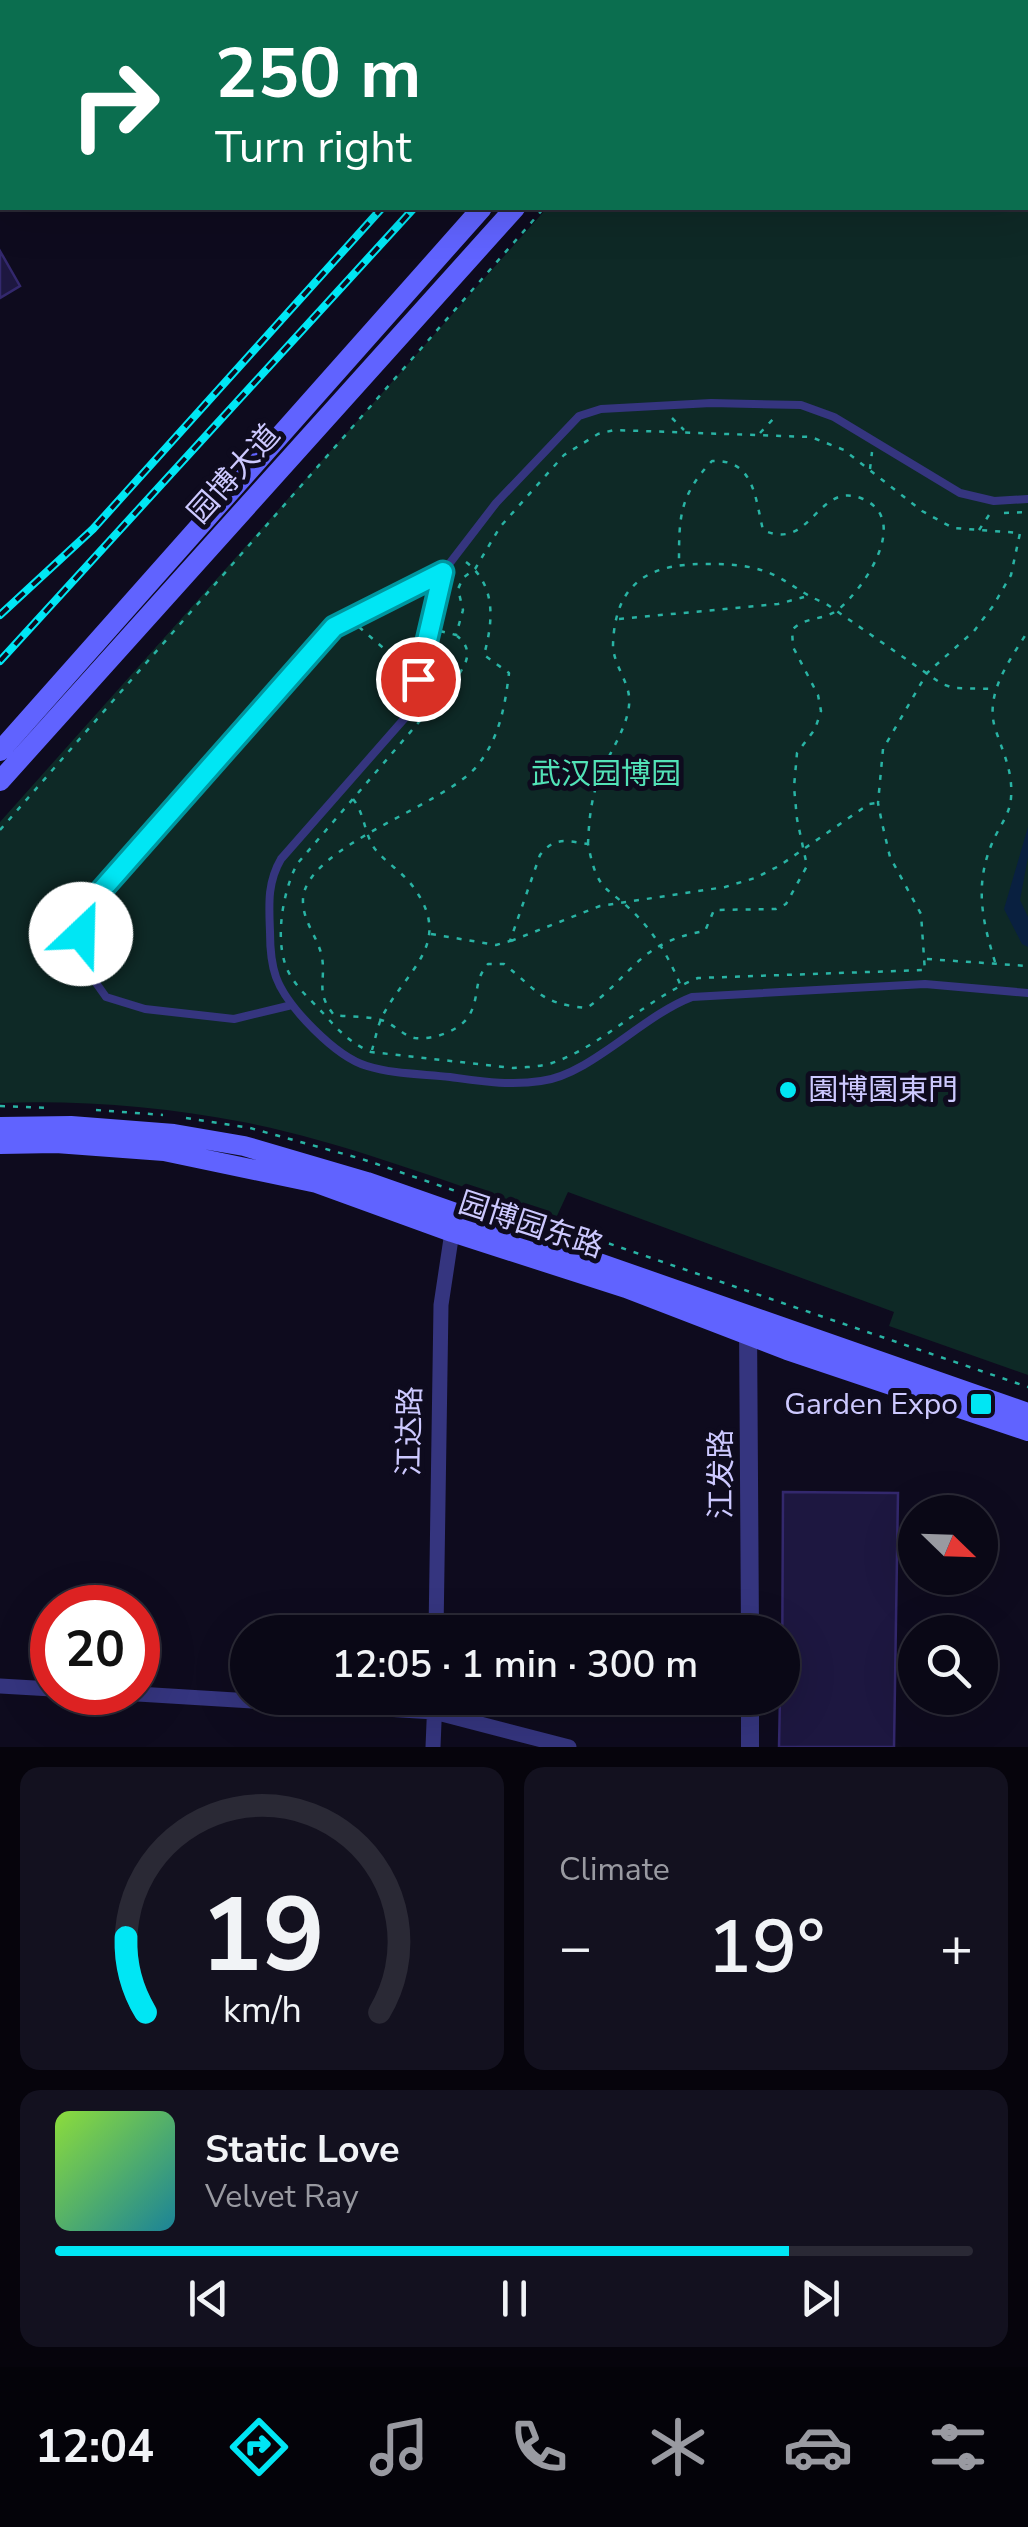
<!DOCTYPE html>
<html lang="en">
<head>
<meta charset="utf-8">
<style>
  :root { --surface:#0a0816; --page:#13111f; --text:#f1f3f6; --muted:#999aa1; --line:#2a2935; --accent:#00e6f4 }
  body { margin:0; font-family:"Nunito Sans","Noto Sans SC",sans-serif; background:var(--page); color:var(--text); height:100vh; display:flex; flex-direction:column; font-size:38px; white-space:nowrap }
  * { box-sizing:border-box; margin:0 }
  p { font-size:32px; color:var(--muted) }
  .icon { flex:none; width:55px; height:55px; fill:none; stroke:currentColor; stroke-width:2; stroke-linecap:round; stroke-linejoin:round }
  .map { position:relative; height:1747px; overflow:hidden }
  .sheet { display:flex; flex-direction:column; gap:20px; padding:20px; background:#06040c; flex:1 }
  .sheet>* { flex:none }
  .banner { position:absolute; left:0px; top:0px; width:1030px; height:210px; box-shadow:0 10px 40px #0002,0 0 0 2px var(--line); background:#0b6e4f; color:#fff; overflow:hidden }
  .needle { width:65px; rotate:113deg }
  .buttons { position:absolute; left:898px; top:1495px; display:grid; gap:20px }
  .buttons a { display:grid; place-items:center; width:100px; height:100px; border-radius:50%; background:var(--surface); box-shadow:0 10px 40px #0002,0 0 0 2px var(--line); font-size:50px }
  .speed { position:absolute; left:30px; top:1585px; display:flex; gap:20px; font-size:50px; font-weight:700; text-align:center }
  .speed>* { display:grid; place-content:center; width:130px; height:130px; border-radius:50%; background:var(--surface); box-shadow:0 10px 40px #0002,0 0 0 2px var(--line); line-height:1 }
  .speed .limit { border:15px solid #d22; background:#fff; color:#111 }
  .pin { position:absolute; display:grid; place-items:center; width:85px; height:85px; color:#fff; margin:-42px; border:5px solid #fff; border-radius:50%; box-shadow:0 2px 10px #0007 }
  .me { position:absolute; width:110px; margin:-55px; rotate:24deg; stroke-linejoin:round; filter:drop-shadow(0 0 8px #0008) }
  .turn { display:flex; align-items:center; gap:35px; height:210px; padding:0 50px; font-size:45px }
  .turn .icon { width:130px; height:130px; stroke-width:2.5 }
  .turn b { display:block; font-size:70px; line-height:85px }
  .big { font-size:75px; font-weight:600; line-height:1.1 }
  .sheet .card { flex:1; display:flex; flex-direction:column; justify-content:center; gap:15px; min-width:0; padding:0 35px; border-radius:20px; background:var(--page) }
  .sheet .dial { align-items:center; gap:0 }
  .dial svg { height:260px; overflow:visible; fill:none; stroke:var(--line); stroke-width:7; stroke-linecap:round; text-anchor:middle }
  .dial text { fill:var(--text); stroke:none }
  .song { display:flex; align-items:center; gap:30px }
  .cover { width:120px; height:120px; border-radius:15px; background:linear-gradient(135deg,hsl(90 70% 55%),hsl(190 70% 35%)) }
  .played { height:10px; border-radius:5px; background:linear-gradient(90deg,var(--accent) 80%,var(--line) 80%) }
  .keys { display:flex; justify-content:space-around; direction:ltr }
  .heat { display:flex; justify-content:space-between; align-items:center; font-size:55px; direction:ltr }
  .sheet .tiles { flex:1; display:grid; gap:20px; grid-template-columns:1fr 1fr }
  .card:last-child { grid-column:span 2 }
  .trip { position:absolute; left:230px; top:1615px; width:570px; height:100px; border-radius:50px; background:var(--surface); box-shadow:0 10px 40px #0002,0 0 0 2px var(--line); font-weight:600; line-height:100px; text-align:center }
  .dock { display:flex; height:160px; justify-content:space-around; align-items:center; background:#040309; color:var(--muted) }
  .dock .icon { width:70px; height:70px }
  .dock .current { color:var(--accent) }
  .dock b { font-size:45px; color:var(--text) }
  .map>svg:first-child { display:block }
  .green { fill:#0e2926 }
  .water { fill:#092040 }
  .building { fill:#1d1740; stroke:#33286d; stroke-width:2.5 }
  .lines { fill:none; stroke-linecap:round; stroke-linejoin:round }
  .path { stroke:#29b3a4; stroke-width:2.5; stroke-dasharray:5 8; stroke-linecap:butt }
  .service { stroke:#35357f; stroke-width:8 }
  .minor { stroke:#35357f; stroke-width:15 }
  .tertiary { stroke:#35357f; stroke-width:18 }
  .secondary { stroke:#6063ff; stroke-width:20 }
  .rail-casing { stroke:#00e6f4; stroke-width:8 }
  .rail { stroke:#0e0b1e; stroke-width:4; stroke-dasharray:11; stroke-linecap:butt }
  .route-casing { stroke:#00969f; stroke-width:25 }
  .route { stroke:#00e6f4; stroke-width:18 }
  .poi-dot { fill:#00e6f4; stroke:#0e0b1e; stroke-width:4 }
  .labels { text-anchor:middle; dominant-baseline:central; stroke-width:10; stroke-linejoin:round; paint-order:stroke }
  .street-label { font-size:30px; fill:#cdc9ff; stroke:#0e0b1e }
  .park-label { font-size:30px; fill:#52e2b7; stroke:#0e0b1e }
  .poi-label { font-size:30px; fill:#cdc9ff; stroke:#0e0b1e; text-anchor:start }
</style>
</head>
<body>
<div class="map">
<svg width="1028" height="1747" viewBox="0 0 1028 1747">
  <rect width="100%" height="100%" fill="#0e0b1e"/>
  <!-- green -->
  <path class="green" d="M729,0H980L993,2H727Z
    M1028,10V1375L889,1326L894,1312L568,1192L556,1218C453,1185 349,1143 243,1122C164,1107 80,1100 0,1103V822L547,208H1028Z"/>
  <!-- water -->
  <path class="water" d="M1028,827V857L1020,900L1028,917V947L1022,944L1004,909Z"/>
  <!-- building -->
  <path class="building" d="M0,251L20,286L0,298Z
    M783,1492L898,1493L894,1747H779L780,1698H782Z"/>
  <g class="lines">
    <!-- path -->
    <path class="path" d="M1007,0L1021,2
      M723,2L726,0
      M672,418L684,430
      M760,433L775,417
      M870,469L872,452
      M1004,513L1028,512
      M979,530L991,512
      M466,562C497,586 493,622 484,655L509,673C505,707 499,739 477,766C444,806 306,846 303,899C302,921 318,937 322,957C326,983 315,992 334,1015C348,1017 366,1016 381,1020C393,1023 403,1036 415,1038C433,1040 461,1031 470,1014C480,995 473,981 488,964H504C538,991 541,1004 587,1008C634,974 639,942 705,931L714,910L776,909L786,904L807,866L797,819L794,787L797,753L815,729L821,711L818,695L793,647L792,630C805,616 824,621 839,609C864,588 911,520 863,499C817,479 812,553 763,530C755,497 754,459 712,461C679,496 679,517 679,564
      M619,619L778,604L804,597
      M359,627L410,671
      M440,631L456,635L463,610L458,589L463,578L475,569L500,527L564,455L598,434L614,430L811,437L844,450L922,511L953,528L1020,533L1011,575L993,606L974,631L927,673L883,749L878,803L882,823L890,857L921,914L925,972
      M428,685L443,694L297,864C282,893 272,949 292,978C300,991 313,1002 323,1013C338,1030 350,1043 371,1052L513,1068C526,1067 540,1067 552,1063C603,1046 645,999 698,978L925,970
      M443,694C457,676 481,655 457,636
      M353,799C365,814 364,834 375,849C386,863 404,873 414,888C455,945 404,971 381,1019C377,1029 375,1040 372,1050
      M0,830L544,208
      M588,844C589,820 591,798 600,776C609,752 632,722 629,696C627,679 613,663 613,645C615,579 653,563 710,564C728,564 747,565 764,571C786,578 802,595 825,603L942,684L954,688L995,689
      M431,934L496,945L510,941L540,855C555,836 566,841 588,844C598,896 607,884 639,918C657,937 670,960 680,984
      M511,941L600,906L725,887L755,878L779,866L869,804L876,803
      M927,959L1028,966
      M995,962C982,920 974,884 993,841C999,827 1010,814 1011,798C1013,772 1004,755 996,731C983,695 1010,660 1028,631
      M0,1106L48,1108
      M96,1110L163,1115
      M186,1118L250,1128L362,1159L1028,1387"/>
    <!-- service -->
    <path class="service" d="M1028,499L994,501L960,493L834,417L801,405L711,403L601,409L579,416L496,503L443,572L414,692L404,719L281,859C267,883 269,905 270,932C270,948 271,963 276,977C287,1007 336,1057 367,1066C392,1074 423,1074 450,1077C480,1081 510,1086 541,1081C590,1075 642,1016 692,997L925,984L1028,993
      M292,1005L234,1019L145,1009L106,997L79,959L84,910L334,627L443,572"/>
    <!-- minor -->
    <path class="minor" d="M436,1632L441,1305L452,1232
      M0,1686L52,1689
      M105,1692L434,1712L569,1747
      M433,1747L435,1698"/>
    <!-- tertiary -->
    <path class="tertiary" d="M748,1323L750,1632
      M750,1698V1747"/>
    <!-- secondary -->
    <path class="secondary" d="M663,2L665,0
      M699,2L702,0
      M0,751L482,208
      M0,781L515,208
      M0,1127L71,1126L174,1134L244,1146L367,1182L1028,1413
      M0,1144L56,1143L164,1151L317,1183L452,1232L626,1288L787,1350L1028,1431"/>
    <!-- rail casing -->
    <g class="rail-casing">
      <path id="rail" d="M569,2L571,0
        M603,2L605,0
        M0,615L93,529L382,208
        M0,661L414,208"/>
    </g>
    <!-- rail -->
    <use href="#rail" class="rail"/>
  </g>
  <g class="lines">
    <!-- route casing -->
    <g class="route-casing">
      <path id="route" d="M81,934L84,910L334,627L443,572L418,679"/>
    </g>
    <!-- route -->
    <use href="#route" class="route"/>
  </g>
  <!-- markers -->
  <g class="poi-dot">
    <circle cx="788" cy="1090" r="10"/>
    <rect x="969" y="1392" width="24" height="24" rx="5"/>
  </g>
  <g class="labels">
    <!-- street labels -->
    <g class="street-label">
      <text transform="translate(234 474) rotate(-48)">园博大道</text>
      <text transform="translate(531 1225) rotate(18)">园博园东路</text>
      <text transform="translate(410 1431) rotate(-89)">江达路</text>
      <text transform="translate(721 1474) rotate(-90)">江发路</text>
    </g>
    <!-- park labels -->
    <g class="park-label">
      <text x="606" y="774">武汉园博园</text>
    </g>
    <!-- poi labels -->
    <g class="poi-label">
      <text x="808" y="1090">園博園東門</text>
      <text x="958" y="1404" text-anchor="end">Garden Expo</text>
    </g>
  </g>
</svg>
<div class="buttons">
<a><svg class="needle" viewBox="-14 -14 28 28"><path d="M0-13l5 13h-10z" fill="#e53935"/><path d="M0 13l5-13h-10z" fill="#999aa1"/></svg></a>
<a><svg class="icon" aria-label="search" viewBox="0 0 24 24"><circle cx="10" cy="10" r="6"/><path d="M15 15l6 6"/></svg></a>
</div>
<div class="speed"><div class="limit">20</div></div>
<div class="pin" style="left:418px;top:679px;background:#d93025"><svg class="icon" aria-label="arrive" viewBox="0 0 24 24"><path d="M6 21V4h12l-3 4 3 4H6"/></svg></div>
<svg class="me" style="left:81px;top:934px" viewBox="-20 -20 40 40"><circle r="19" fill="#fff"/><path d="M0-13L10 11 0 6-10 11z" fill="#00e6f4"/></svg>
<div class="trip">12:05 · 1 min · 300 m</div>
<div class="banner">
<div class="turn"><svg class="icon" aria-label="right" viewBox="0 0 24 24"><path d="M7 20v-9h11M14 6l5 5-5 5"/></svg><div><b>250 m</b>Turn right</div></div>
</div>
</div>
<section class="sheet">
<div class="tiles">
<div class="card dial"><svg viewBox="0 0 100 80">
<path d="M14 69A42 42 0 1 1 86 69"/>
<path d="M14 69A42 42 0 0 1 8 46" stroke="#00e6f4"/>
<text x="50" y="56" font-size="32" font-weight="700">19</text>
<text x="50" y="72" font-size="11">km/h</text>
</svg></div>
<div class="card"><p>Climate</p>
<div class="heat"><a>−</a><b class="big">19°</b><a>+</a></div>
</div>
<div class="card">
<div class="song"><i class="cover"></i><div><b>Static Love</b><p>Velvet Ray</p></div></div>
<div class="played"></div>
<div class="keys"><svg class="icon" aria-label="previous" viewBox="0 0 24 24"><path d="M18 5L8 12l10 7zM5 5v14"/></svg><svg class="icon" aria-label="pause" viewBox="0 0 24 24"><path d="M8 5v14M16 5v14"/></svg><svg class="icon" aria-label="next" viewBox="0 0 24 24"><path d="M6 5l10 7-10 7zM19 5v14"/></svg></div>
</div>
</div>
</section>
<nav class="dock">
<b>12:04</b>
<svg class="icon current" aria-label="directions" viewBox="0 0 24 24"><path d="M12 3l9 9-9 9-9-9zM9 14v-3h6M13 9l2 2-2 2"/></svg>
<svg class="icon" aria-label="music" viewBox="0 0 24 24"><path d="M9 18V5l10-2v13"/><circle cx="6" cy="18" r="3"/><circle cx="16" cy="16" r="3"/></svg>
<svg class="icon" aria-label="phone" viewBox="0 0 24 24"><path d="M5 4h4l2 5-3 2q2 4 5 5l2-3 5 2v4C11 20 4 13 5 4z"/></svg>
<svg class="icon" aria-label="climate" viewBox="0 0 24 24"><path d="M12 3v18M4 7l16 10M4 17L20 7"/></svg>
<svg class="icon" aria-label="car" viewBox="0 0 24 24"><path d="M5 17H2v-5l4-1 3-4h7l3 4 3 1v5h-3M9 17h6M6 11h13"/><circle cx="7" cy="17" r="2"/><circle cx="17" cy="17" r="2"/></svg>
<svg class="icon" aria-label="filters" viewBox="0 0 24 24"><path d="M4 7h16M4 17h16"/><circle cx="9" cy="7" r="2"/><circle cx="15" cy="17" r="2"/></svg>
</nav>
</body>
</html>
